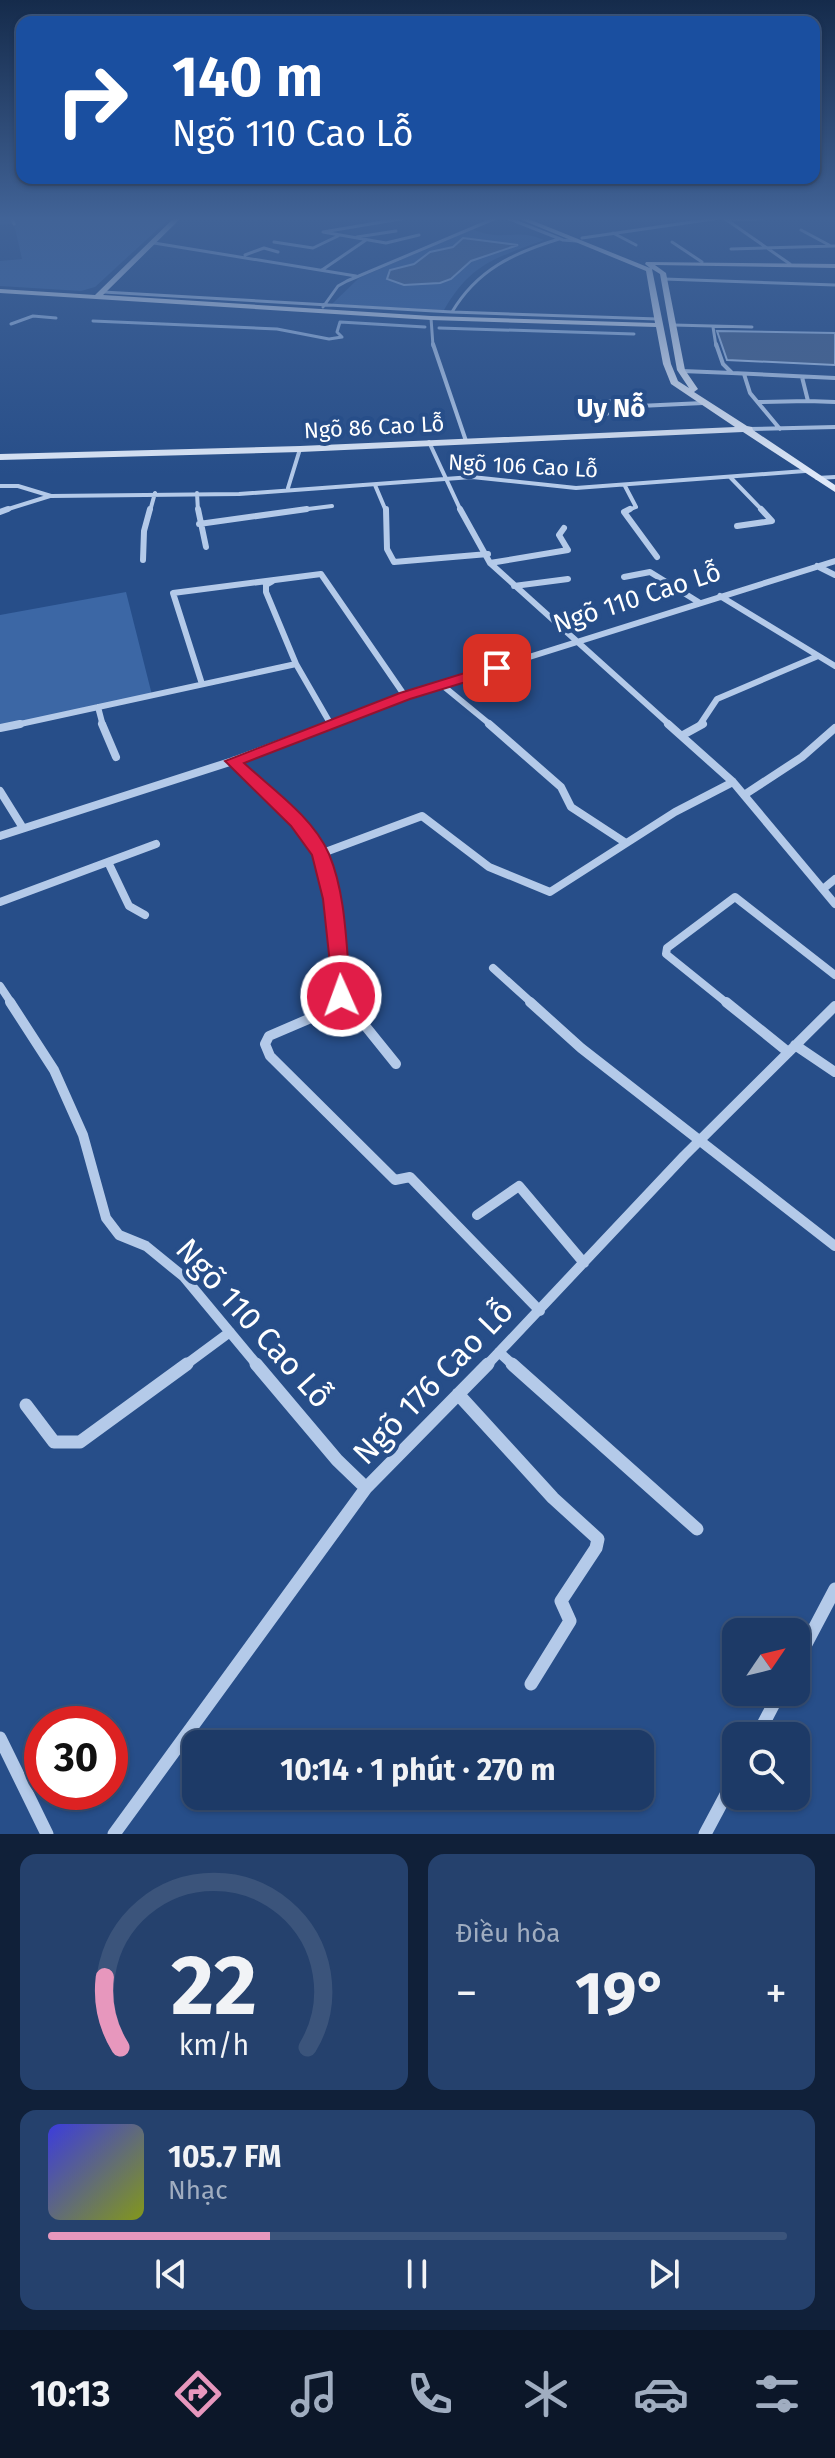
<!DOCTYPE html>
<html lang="vi">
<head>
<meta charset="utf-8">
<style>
  :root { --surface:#1d3a67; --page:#25416d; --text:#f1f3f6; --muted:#a0adc0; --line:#3b547b; --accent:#e797bd }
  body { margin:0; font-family:"Fira Sans",sans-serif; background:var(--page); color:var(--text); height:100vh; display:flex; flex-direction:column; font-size:30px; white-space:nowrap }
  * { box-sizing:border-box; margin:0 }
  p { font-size:26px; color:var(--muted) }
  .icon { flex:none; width:44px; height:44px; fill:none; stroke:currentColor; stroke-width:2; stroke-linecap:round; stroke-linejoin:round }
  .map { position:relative; height:1834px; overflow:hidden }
  .panel { display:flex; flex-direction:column; gap:20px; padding:20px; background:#102039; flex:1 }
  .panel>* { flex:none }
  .guide { position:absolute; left:16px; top:16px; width:804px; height:168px; border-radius:16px; box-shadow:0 2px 6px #0004,0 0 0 2px var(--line); background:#1a4fa0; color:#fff; overflow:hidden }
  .needle { width:52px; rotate:55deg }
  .buttons { position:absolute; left:722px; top:1618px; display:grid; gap:16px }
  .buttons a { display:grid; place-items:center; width:88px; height:88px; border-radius:16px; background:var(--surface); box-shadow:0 2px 6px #0004,0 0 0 2px var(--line); font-size:40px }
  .speed { position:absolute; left:24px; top:1706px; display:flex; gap:16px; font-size:40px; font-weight:700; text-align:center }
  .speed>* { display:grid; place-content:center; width:104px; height:104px; border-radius:50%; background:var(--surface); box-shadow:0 2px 6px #0004,0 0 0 2px var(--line); line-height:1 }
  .speed .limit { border:12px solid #d22; background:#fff; color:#111 }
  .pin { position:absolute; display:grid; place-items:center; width:68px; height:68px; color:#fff; margin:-34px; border-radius:16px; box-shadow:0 4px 12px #0006 }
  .me { position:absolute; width:88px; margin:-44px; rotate:358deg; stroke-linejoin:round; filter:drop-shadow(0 0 6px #0008) }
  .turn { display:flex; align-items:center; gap:28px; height:168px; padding:0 24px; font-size:36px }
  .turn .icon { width:104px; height:104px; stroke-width:2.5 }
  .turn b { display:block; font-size:56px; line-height:68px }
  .big { font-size:60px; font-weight:700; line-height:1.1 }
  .panel .widget { flex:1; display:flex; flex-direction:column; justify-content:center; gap:12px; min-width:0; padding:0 28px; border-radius:16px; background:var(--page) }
  .panel .dial { align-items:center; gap:0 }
  .dial svg { height:208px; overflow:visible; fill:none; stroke:var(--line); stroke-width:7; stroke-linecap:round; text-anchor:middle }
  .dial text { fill:var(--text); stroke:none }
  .song { display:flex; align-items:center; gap:24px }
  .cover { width:96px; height:96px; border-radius:12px; background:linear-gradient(135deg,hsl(240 70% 55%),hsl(70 70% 35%)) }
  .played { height:8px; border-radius:4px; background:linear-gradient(90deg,var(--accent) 30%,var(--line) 30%) }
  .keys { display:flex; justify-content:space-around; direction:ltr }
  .heat { display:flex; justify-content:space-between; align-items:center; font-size:44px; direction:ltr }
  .panel .tiles { flex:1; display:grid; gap:20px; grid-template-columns:1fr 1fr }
  .widget:last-child { grid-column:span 2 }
  .trip { position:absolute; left:182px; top:1730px; width:472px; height:80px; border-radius:16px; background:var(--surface); box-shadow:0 2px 6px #0004,0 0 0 2px var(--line); font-weight:700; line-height:80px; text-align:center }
  .tab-bar { display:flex; height:128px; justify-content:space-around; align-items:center; background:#0c1729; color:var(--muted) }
  .tab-bar .icon { width:56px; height:56px }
  .tab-bar .selected { color:var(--accent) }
  .tab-bar b { font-size:36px; color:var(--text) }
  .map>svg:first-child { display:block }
  .green { fill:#3c67a5 }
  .water { fill:#47628c; stroke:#a9c4e9; stroke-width:2 }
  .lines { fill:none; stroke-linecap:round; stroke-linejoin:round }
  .stream { stroke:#a9c4e9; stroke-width:3 }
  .street-far5 { stroke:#b4cae9; stroke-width:3 }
  .street-far4 { stroke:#b4cae9; stroke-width:4 }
  .street-far3 { stroke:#b4cae9; stroke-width:6 }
  .street-far2 { stroke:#b4cae9; stroke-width:8 }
  .street-far1 { stroke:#b4cae9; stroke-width:10 }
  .street { stroke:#b4cae9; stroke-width:13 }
  .secondary { fill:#dee8f8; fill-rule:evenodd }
  .route { fill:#e11d48; stroke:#92132f; stroke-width:2 }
  .labels { text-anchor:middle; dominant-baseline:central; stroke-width:8; stroke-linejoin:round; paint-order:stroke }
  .far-street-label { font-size:22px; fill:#fff; stroke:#274e89 }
  .far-quarter-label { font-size:26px; font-weight:bold; fill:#fff; stroke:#274e89 }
  .street-label { font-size:26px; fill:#fff; stroke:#274e89 }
  .near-street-label { font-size:32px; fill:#fff; stroke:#274e89 }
</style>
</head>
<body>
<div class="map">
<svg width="835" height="1834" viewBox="0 0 835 1834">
  <rect width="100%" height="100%" fill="#274e89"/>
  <!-- green -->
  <path class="green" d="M0,218H170L95,287L81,291L0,286V261L22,259L14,224L0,225Z
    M472,229C504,243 514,227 544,240C496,258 471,263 444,310L332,304L359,278Z
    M126,592L152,695L0,731V615Z"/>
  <!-- water -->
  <path class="water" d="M463,238L518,245L471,261L451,279L440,283L404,285L387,279L390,270L414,264L430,252L453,247Z
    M717,331L835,333V365L727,360Z"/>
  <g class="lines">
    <!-- stream -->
    <path class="stream" d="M93,321L277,329L329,339L342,337L337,332L340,322L425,327
      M11,324L33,316L56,318
      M439,328L634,334"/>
    <!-- street-far5 -->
    <path class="street-far5" d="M12,218L14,224
      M406,218L323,232L386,243L419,235
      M507,218L563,240L576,241
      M724,218L790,264
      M728,220L773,218
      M801,230L829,245
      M613,233L636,245
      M357,237L396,231
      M582,238L720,218
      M274,242L313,248L338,236
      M672,242L702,262
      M154,243L356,276
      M731,249L835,246
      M245,255L264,248L278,252
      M322,270L366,240
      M664,279L835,285
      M103,292L452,312L658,319
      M323,307L338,286L347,281L496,218
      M452,312C477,270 513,253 559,239
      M431,318L433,346
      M673,325L752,327
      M713,327L716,346"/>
    <!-- street-far4 -->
    <path class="street-far4" d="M433,344L466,441
      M716,344L723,364L732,373L835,378
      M682,371L732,373
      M744,374L750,393L780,429
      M802,377L808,401L835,402
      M598,402L634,400L639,406L703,403
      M598,402L607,414
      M758,402L808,401
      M749,429L835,427
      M429,442L461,511
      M731,478L763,511
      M817,478L835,477
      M375,485L386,511
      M0,486H18L51,496L239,494L472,477L576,488L805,471
      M625,486L636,507L626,511
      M288,488L300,449
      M197,493L198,511
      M2,511L50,496
      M150,511L155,493
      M292,511L332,506"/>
    <!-- street-far3 -->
    <path class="street-far3" d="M198,509L206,547
      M386,509L387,549L394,562L488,554
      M460,509L490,563L671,726
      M630,509L624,512L657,557
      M0,512L8,509
      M199,524L307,509
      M737,526L772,521L761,509
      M143,560L144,531L150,509
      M490,563L568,550L559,535L564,528
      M817,566L835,575
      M624,577L650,572L700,603
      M273,581L266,585V592L296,664
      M514,586L568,579
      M720,596L835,666
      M202,684L173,593L321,574L405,696
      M442,685L492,726
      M98,707L103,726
      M11,726L296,664L330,723
      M326,726L405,696L835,561
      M699,726L717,699L818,656"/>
    <!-- street-far2 -->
    <path class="street-far2" d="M102,724L116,757
      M489,724L561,787L571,807L626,843
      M668,724L733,782L835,904
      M0,728L20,724
      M683,735L703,724
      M233,761C298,818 326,840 337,930C340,955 343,979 339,1004
      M0,791L23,828
      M744,795L802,757L835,728
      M0,836L233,761L332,724
      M320,854L422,816L489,867L550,892L675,812L733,782
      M108,862L129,906L145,915
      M823,889L835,879
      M0,902L156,844
      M493,968L533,1004
      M0,986L12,1004
      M341,996L348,1004
      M728,1004L666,954L667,948L735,897L835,975"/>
    <!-- street-far1 -->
    <path class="street-far1" d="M10,1002L54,1070L83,1135L106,1218L119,1235L146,1246L184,1277L258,1366
      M340,1002L339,1006L269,1036L265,1044L270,1056L395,1180L410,1177L540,1311
      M346,1002L396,1064
      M530,1002L581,1048L835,1246
      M726,1002L788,1052
      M795,1045L835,1072
      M477,1215L519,1186L584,1263
      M499,1352L514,1366
      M184,1366L230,1332
      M486,1366L684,1156L835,1006"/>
    <!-- street -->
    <path class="street" d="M256,1364L337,1460L366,1488
      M512,1364L697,1529
      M458,1394L553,1498L598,1539L596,1548L561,1601L570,1621L531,1684
      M26,1405L54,1442H80L187,1364
      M796,1663L835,1589
      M757,1736L780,1692
      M0,1738L47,1834
      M114,1834L366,1488L488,1364
      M705,1834L736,1776"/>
    <!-- secondary -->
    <path class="secondary" d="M174,218H181L103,295L431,316L655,323L646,271L517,218H526L650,268L645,264L646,262L835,264V268L655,265L666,273L685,370L698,389L694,392L747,426L752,427L753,430L835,485V492L743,432L300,452L0,460V454L300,446L735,427L671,384L663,364L656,327L431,320L0,293V289L95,295ZM652,269L660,274L677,370L689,388L678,381L671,364Z"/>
  </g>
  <!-- sky -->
  <linearGradient id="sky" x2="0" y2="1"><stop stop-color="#152b4b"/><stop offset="0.46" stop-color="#416397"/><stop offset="1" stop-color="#416397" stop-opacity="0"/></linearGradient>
  <rect width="835" height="475" fill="url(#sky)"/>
  <!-- route -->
  <path class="route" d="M497,663L504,668L502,671L410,699L244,763C272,789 313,817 329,854C347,897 346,950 351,996L348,1001H334L323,899L312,855L291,826L225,761L400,693Z"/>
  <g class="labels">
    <!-- far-street labels -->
    <g class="far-street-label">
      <text transform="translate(374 427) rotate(-3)">Ngõ 86 Cao Lỗ</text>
      <text transform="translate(523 466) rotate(3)">Ngõ 106 Cao Lỗ</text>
    </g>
    <!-- far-quarter labels -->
    <g class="far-quarter-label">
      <text x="611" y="408">Uy Nỗ</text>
    </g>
    <!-- street labels -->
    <g class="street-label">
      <text transform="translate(637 598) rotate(-18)">Ngõ 110 Cao Lỗ</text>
    </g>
    <!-- near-street labels -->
    <g class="near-street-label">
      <text transform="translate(254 1323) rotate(48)">Ngõ 110 Cao Lỗ</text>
      <text transform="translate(433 1382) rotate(-46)">Ngõ 176 Cao Lỗ</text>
    </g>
  </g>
</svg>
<div class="buttons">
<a><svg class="needle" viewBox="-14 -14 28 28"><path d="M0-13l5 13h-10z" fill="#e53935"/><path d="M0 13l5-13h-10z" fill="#a0adc0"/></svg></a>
<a><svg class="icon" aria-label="search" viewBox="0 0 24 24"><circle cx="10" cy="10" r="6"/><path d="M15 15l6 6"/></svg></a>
</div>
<div class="speed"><div class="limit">30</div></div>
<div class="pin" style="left:497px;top:668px;background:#d93025"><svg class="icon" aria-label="arrive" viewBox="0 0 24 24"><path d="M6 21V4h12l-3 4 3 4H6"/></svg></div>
<svg class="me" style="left:341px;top:996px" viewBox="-20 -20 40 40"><circle r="17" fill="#e11d48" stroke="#fff" stroke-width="3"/><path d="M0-11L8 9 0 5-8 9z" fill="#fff"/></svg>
<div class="trip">10:14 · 1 phút · 270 m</div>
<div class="guide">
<div class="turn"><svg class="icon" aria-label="right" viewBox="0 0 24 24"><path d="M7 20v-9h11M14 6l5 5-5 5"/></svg><div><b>140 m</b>Ngõ 110 Cao Lỗ</div></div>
</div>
</div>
<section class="panel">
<div class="tiles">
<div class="widget dial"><svg viewBox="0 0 100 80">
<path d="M14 69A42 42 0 1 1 86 69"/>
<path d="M14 69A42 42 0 0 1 8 42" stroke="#e797bd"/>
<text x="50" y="56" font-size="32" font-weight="700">22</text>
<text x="50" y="72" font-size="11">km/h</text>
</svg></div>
<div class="widget"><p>Điều hòa</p>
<div class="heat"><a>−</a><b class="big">19°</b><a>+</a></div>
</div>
<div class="widget">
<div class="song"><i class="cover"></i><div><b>105.7 FM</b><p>Nhạc</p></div></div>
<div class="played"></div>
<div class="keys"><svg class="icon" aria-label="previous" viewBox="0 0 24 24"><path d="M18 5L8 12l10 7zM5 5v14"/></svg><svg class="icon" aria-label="pause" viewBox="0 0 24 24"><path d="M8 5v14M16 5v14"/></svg><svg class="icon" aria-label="next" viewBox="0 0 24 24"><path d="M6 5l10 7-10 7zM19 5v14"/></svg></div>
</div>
</div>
</section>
<nav class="tab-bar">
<b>10:13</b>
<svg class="icon selected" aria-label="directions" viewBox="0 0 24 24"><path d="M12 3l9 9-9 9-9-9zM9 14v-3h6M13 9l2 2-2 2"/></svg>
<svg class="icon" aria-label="music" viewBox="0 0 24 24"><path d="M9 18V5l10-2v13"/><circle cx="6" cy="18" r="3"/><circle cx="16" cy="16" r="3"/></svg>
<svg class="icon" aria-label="phone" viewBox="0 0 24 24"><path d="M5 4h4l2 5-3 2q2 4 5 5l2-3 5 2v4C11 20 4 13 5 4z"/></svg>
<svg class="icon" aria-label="climate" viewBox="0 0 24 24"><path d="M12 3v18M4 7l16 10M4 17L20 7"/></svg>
<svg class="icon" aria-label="car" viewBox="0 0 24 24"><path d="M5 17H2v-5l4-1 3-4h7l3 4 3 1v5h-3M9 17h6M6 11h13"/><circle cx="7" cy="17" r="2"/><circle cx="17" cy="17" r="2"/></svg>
<svg class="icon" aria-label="filters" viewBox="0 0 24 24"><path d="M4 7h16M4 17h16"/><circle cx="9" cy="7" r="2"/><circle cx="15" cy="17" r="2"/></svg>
</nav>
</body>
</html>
